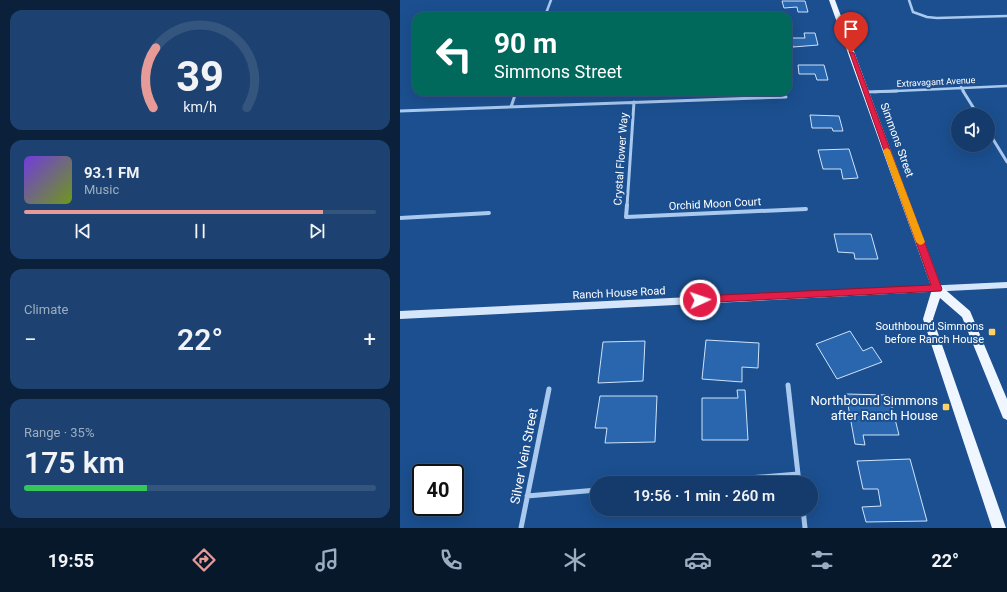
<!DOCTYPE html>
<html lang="en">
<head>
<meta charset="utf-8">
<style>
  :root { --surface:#143b6b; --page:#1d4271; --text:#f1f3f6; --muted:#9dadc1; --line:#33557e; --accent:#e69b98 }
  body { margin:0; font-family:Roboto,sans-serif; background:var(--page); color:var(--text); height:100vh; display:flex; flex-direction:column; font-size:15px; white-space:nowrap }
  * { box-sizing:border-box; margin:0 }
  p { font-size:13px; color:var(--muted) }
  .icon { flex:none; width:22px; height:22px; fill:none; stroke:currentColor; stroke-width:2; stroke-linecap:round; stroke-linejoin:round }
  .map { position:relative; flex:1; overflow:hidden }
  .details { display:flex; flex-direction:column; gap:10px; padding:10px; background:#0b203b; width:400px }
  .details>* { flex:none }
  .top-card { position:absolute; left:12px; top:12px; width:380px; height:84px; border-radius:12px; box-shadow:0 4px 16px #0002,0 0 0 1px var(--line); background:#00695c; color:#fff; overflow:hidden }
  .controls { position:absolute; left:551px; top:108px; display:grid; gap:8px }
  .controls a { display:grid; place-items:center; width:44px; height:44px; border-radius:50%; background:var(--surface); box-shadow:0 4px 16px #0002,0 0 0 1px var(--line); font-size:20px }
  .speed { position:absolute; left:12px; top:464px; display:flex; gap:8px; font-size:20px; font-weight:700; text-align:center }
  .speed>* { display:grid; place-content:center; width:52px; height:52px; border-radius:50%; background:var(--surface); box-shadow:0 4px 16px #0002,0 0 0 1px var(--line); line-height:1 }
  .speed .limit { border:2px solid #111; border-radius:6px; background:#fff; color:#111 }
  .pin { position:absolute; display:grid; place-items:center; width:34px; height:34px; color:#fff; margin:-41px -17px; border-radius:50% 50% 50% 0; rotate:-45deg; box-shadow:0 0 4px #0007 }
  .pin .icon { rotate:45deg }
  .me { position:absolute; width:44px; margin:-22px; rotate:87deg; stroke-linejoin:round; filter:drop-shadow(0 0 3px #0008) }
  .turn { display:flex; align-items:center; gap:14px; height:84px; padding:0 16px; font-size:18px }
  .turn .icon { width:52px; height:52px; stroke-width:2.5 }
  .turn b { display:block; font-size:28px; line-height:34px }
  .big { font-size:30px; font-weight:600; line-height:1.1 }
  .details .widget { flex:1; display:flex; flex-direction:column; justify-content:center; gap:6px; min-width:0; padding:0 14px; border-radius:12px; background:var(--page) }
  .details .dial { align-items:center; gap:0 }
  .dial svg { height:104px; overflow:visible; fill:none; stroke:var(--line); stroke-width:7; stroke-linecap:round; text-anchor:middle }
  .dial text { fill:var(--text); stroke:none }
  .song { display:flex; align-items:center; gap:12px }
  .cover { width:48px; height:48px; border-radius:6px; background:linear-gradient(135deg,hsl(260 70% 55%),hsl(80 70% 35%)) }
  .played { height:4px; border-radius:2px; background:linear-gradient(90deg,var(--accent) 85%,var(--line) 85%) }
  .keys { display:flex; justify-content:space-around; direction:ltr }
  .heat { display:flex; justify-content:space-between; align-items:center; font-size:22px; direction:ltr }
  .charge { height:6px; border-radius:3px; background:linear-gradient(90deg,#34c759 35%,var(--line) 0) }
  .trip { position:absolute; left:190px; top:476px; width:228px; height:40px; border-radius:20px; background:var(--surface); box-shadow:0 4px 16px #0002,0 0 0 1px var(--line); font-weight:600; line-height:40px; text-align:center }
  .menu { display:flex; height:64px; justify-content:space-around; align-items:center; background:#08182b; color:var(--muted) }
  .menu .icon { width:28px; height:28px }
  .menu .on { color:var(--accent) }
  .menu b { font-size:18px; color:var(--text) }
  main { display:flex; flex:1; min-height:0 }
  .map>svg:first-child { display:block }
  .building { fill:#2a66ad; stroke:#cfe3fa }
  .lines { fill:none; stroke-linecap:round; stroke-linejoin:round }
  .street-far3 { stroke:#a9c9ee; stroke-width:2.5 }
  .street-far2 { stroke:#a9c9ee; stroke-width:3 }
  .street-far1 { stroke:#a9c9ee; stroke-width:4 }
  .street { stroke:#a9c9ee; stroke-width:5 }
  .secondary { fill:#d6e6fa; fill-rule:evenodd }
  .primary { fill:#f0f6ff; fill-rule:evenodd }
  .route { fill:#e11d48; stroke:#92132f }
  .slow { fill:#f59e0b }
  .poi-dot { fill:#ffd166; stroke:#1b4f8f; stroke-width:1.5 }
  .labels { text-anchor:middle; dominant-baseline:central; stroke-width:4; stroke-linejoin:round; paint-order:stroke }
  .far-street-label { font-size:9px; fill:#fff; stroke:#1b4f8f }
  .street-label { font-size:11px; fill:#fff; stroke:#1b4f8f }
  .poi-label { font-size:11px; fill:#fff; stroke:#1b4f8f; text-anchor:end }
  .near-poi-label { font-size:13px; fill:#fff; stroke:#1b4f8f; text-anchor:end }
  .near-street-label { font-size:13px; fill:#fff; stroke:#1b4f8f }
</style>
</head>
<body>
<main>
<section class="details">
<div class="widget dial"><svg viewBox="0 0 100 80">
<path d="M14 69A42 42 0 1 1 86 69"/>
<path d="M14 69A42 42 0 0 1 16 23" stroke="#e69b98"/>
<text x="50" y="56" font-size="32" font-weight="700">39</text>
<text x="50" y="72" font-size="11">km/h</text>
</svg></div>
<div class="widget">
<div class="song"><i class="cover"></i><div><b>93.1 FM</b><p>Music</p></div></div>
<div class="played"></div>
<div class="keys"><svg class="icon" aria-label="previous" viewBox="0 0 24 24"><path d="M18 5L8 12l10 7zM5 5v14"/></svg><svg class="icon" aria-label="pause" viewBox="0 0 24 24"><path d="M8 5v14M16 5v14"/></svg><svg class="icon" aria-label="next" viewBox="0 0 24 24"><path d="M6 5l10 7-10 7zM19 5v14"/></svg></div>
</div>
<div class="widget"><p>Climate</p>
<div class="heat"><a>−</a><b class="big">22°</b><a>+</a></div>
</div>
<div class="widget"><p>Range · 35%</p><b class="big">175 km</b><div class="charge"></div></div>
</section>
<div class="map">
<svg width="607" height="528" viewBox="0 0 607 528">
  <rect width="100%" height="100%" fill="#1b4f8f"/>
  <!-- building -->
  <path class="building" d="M382,1H405L408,12H398L397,7L384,8Z
    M404,33H415L418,45L393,47L391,38H405Z
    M398,65H424L428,80H417L415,74H399Z
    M410,115L439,116L443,131H433L432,128H412Z
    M449,149L458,178L443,179L441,169H423L418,150Z
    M434,234H471L478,259H455L454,253L438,252Z
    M450,331L463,351L472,347L482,362L437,379L416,344Z
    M306,340L359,343L358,368L342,367V382L302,379Z
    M245,341L243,381L198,383L203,342Z
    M337,390H345L348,440H302V398H338Z
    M446,394L489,395L499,435H463L465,445L455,444Z
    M200,396H257L255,442L205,443L207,428H195Z
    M510,459L527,521L466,522L462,507L481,506L478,489H463L457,461Z"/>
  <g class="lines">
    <!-- street-far3 -->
    <path class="street-far3" d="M509,0L513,12L527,17L537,18L607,16
      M145,16L151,0
      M561,87L564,92
      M474,92L607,86"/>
    <!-- street-far2 -->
    <path class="street-far2" d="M563,91L578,115
      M466,92L497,91
      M111,107L116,92
      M0,111L386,97
      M588,131L607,162
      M227,206L234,102"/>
    <!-- street-far1 -->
    <path class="street-far1" d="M227,205L226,217L406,209
      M0,218L89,213"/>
    <!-- street -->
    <path class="street" d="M388,385L399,483
      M287,483L398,474
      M127,496L197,490
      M403,509L405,528
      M121,528L149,389"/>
    <!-- secondary -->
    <path class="secondary" d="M607,282V288L0,319V311Z"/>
    <!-- primary -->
    <path class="primary" d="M429,0H435L541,286L570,311L607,399V420L603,418L562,317L540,298L533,319L606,528H592L523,319L532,289Z"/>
  </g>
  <!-- route -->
  <path class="route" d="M449,51L454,53L542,289L541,291L297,303L295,300L297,297L300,296L531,285Z"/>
  <!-- slow -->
  <path class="slow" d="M487,148L490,150L525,242L523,244L520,245L516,242L483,150Z"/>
  <!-- markers -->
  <g class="poi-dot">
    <rect x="588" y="328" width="8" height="8" rx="2"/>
    <rect x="542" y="403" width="8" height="8" rx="2"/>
  </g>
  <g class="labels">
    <!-- far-street labels -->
    <g class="far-street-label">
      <text transform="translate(536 82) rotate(-3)">Extravagant Avenue</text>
    </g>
    <!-- street labels -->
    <g class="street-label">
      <text transform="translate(497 140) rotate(70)">Simmons Street</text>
      <text transform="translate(221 159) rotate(-86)">Crystal Flower Way</text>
      <text transform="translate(315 204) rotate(-3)">Orchid Moon Court</text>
      <text transform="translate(219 293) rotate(-3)">Ranch House Road</text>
    </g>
    <!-- poi labels -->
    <g class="poi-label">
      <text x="584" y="326">Southbound Simmons<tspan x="584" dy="13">before Ranch House</tspan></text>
    </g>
    <!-- near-poi labels -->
    <g class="near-poi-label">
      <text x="538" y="400">Northbound Simmons<tspan x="538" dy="15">after Ranch House</tspan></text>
    </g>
    <!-- near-street labels -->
    <g class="near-street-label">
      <text transform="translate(124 456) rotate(-79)">Silver Vein Street</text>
    </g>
  </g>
</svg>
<div class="controls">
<a><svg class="icon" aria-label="sound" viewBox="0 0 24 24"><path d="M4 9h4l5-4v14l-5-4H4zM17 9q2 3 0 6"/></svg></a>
</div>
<div class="speed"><div class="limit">40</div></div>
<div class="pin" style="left:451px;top:53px;background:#d93025"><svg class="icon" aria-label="arrive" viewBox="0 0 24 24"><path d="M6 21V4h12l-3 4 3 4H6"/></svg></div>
<svg class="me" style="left:300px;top:300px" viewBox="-20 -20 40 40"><circle r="17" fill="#e11d48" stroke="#fff" stroke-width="3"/><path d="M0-11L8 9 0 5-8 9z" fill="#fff"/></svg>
<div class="trip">19:56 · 1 min · 260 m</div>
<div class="top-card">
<div class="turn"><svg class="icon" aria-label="left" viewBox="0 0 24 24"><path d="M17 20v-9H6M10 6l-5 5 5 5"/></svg><div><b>90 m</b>Simmons Street</div></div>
</div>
</div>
</main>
<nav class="menu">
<b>19:55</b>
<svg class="icon on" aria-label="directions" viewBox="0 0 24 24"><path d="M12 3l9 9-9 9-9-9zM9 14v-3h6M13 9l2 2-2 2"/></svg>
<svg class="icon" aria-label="music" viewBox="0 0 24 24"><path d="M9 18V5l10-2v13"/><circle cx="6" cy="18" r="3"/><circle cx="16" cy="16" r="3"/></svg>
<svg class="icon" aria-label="phone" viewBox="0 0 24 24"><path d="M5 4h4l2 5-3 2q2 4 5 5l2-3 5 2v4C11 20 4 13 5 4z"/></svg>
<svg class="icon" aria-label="climate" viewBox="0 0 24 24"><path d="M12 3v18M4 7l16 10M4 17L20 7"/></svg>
<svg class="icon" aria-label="car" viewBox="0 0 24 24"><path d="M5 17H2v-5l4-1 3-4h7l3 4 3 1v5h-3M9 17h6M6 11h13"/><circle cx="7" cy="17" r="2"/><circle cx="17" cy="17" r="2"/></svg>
<svg class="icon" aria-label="filters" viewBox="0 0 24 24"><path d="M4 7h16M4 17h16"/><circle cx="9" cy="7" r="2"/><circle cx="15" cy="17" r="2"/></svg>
<b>22°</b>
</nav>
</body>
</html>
